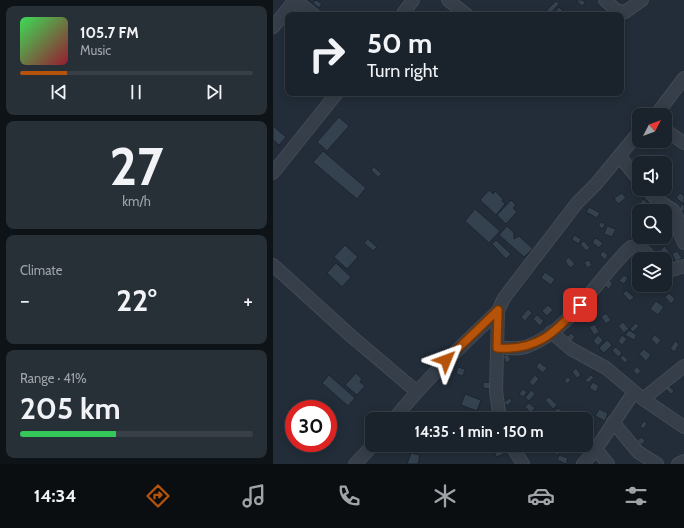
<!DOCTYPE html>
<html lang="en">
<head>
<meta charset="utf-8">
<style>
  :root { --surface:#1a222b; --page:#272f37; --text:#f1f3f6; --muted:#9fa4a9; --line:#383f47; --accent:#b45309 }
  body { margin:0; font-family:Cabin,sans-serif; background:var(--page); color:var(--text); height:100vh; display:flex; flex-direction:column; font-size:15px; white-space:nowrap }
  * { box-sizing:border-box; margin:0 }
  p { font-size:13px; color:var(--muted) }
  .icon { flex:none; width:22px; height:22px; fill:none; stroke:currentColor; stroke-width:2; stroke-linecap:round; stroke-linejoin:round }
  .map { position:relative; flex:1; overflow:hidden }
  .panel { display:flex; flex-direction:column; gap:6px; padding:6px; background:#0e1318; width:273px }
  .panel>* { flex:none }
  .guide { position:absolute; left:12px; top:12px; width:339px; height:84px; border-radius:8px; box-shadow:0 2px 10px #0003,0 0 0 1px var(--line); background:#1a222b; color:var(--text); overflow:hidden }
  .needle { width:26px; rotate:48deg }
  .controls { position:absolute; left:359px; top:108px; display:grid; gap:8px }
  .controls a { display:grid; place-items:center; width:40px; height:40px; border-radius:8px; background:var(--surface); box-shadow:0 2px 10px #0003,0 0 0 1px var(--line); font-size:20px }
  .speed { position:absolute; left:12px; top:400px; display:flex; gap:8px; font-size:20px; font-weight:700; text-align:center }
  .speed>* { display:grid; place-content:center; width:52px; height:52px; border-radius:50%; background:var(--surface); box-shadow:0 2px 10px #0003,0 0 0 1px var(--line); line-height:1 }
  .speed .limit { border:6px solid #d22; background:#fff; color:#111 }
  .pin { position:absolute; display:grid; place-items:center; width:34px; height:34px; color:#fff; margin:-17px; border-radius:8px; box-shadow:0 2px 6px #0006 }
  .me { position:absolute; width:44px; margin:-22px; rotate:46deg; stroke-linejoin:round; filter:drop-shadow(0 0 3px #0008) }
  .turn { display:flex; align-items:center; gap:14px; height:84px; padding:0 16px; font-size:18px }
  .turn .icon { width:52px; height:52px; stroke-width:2.5 }
  .turn b { display:block; font-size:28px; line-height:34px }
  .big { font-size:30px; font-weight:800; line-height:1.1 }
  .panel .card { flex:1; display:flex; flex-direction:column; justify-content:center; gap:6px; min-width:0; padding:0 14px; border-radius:8px; background:var(--page) }
  .panel .dial { align-items:center; gap:0 }
  .dial b { font-size:52px; line-height:1 }
  .song { display:flex; align-items:center; gap:12px }
  .cover { width:48px; height:48px; border-radius:6px; background:linear-gradient(135deg,hsl(130 70% 55%),hsl(350 70% 35%)) }
  .played { height:4px; border-radius:2px; background:linear-gradient(90deg,var(--accent) 20%,var(--line) 20%) }
  .keys { display:flex; justify-content:space-around; direction:ltr }
  .heat { display:flex; justify-content:space-between; align-items:center; font-size:22px; direction:ltr }
  .charge { height:6px; border-radius:3px; background:linear-gradient(90deg,#34c759 41%,var(--line) 0) }
  .trip { position:absolute; left:92px; top:412px; width:228px; height:40px; border-radius:8px; background:var(--surface); box-shadow:0 2px 10px #0003,0 0 0 1px var(--line); font-weight:800; line-height:40px; text-align:center }
  .tabs { display:flex; height:64px; justify-content:space-around; align-items:center; background:#0a0e11; color:var(--muted) }
  .tabs .icon { width:28px; height:28px }
  .tabs .on { color:var(--accent) }
  .tabs b { font-size:18px; color:var(--text) }
  main { display:flex; flex:1; min-height:0 }
  .map>svg:first-child { display:block }
  .building { fill:#34414f; stroke:#1d2530 }
  .lines { fill:none; stroke-linecap:round; stroke-linejoin:round }
  .street-casing { stroke:#424a55; stroke-width:14 }
  .street { stroke:#353e49; stroke-width:12 }
  .route-casing { stroke:#753606; stroke-width:10 }
  .route { stroke:#b45309; stroke-width:7 }
</style>
</head>
<body>
<main>
<section class="panel">
<div class="card">
<div class="song"><i class="cover"></i><div><b>105.7 FM</b><p>Music</p></div></div>
<div class="played"></div>
<div class="keys"><svg class="icon" aria-label="previous" viewBox="0 0 24 24"><path d="M18 5L8 12l10 7zM5 5v14"/></svg><svg class="icon" aria-label="pause" viewBox="0 0 24 24"><path d="M8 5v14M16 5v14"/></svg><svg class="icon" aria-label="next" viewBox="0 0 24 24"><path d="M6 5l10 7-10 7zM19 5v14"/></svg></div>
</div>
<div class="card dial"><b>27</b><p>km/h</p></div>
<div class="card"><p>Climate</p>
<div class="heat"><a>−</a><b class="big">22°</b><a>+</a></div>
</div>
<div class="card"><p>Range · 41%</p><b class="big">205 km</b><div class="charge"></div></div>
</section>
<div class="map">
<svg width="411" height="464" viewBox="0 0 411 464">
  <rect width="100%" height="100%" fill="#222d39"/>
  <!-- building -->
  <path class="building" d="M43,0L49,4L46,8L40,3Z
    M303,0H310L312,3L309,6Z
    M283,1L286,4L276,15L272,12Z
    M286,7L290,11L286,15H279Z
    M66,117L76,126L54,151L44,142Z
    M0,126L13,137L6,145L0,140Z
    M50,151L93,188L84,199L40,162Z
    M381,153L386,159L380,163L375,158Z
    M101,167L109,174L105,177L98,170Z
    M392,188L398,189L396,197L387,194L389,189Z
    M216,190L220,194L222,191L230,199L229,201L232,204L223,215L207,200Z
    M349,193L353,198L345,204L341,198Z
    M407,193L411,196V204L403,198Z
    M370,199L374,202L371,208L366,205Z
    M238,200L243,205L240,208L244,212L233,224L224,215Z
    M408,204L411,205V212L406,210Z
    M375,205L383,210V211L373,210Z
    M316,207L327,213L324,218L313,212Z
    M202,209L227,231L216,243L192,221Z
    M328,222L332,224L330,229L325,226Z
    M399,222L402,227L395,232L392,226Z
    M234,226L241,233V239L246,236L260,249L251,257L226,235Z
    M334,226L343,229L339,237L331,234Z
    M392,234L396,239L392,242L388,237H392Z
    M301,235L308,239L306,244L299,240Z
    M323,238L330,243L326,248L319,242Z
    M95,239L104,247L100,251L91,243Z
    M223,240L238,254L233,259L219,244Z
    M311,241L317,248L313,251L307,244Z
    M72,245L85,257L74,269L61,257Z
    M392,246L398,255L393,259L387,250Z
    M330,251L335,255L332,260L327,255Z
    M404,251L409,258L403,262L399,254Z
    M365,254L370,259H366V262L361,258Z
    M296,257L302,264L297,268L292,261Z
    M316,260L319,265L314,268L311,262Z
    M63,263L78,277L69,287L54,273Z
    M272,272L282,279L278,285L268,278Z
    M351,275L355,278L351,284L346,281Z
    M332,277L340,283L336,289L328,284Z
    M375,285L379,289L375,293L371,289Z
    M353,290L361,297L357,301L350,294Z
    M396,293L402,299L398,304L392,297Z
    M294,295L298,298L293,305L289,302Z
    M383,301L391,307L385,315L377,309Z
    M275,305L280,310L274,316L269,311Z
    M316,305L321,308L318,312L314,309Z
    M255,309L259,313L252,321L248,317Z
    M333,313L338,320L333,324L328,317Z
    M264,315L271,321L267,326L260,319Z
    M350,322L356,329L351,333L345,326Z
    M363,323L366,326L360,332L357,329Z
    M322,324L326,332L321,335L316,327Z
    M356,330L364,335L361,340L352,335Z
    M298,333L302,337L296,343L292,339Z
    M325,335L330,340L325,346L320,341Z
    M349,335L354,339L349,345L345,341Z
    M382,335L388,340L384,345L378,339Z
    M334,340L339,345L331,353L326,348Z
    M402,341L406,344L402,352L397,349Z
    M343,347L349,353L345,357L339,350Z
    M371,349L378,355L373,361L366,354Z
    M235,354L238,360L233,363L230,356Z
    M350,355L355,360L352,363L347,358Z
    M266,362L274,368L270,373L263,367Z
    M185,367L192,369L190,376L183,374Z
    M364,367L368,371L364,375L360,370Z
    M303,368L308,375L304,378L299,372Z
    M83,373L89,379L87,382L92,386L84,395L72,385Z
    M56,375L82,398L75,406L49,383Z
    M262,375L266,379L260,386L256,382Z
    M318,375L321,378L315,383L312,380Z
    M294,377L298,379L295,384L291,381Z
    M210,382L220,383L219,389L210,388Z
    M320,382L326,386L323,392L316,388Z
    M395,385L401,391L398,394L392,388Z
    M250,389L254,392L250,397L246,394Z
    M258,390L262,394L256,401L252,398Z
    M192,394L208,400L204,411L188,405Z
    M276,397L284,405L280,409L272,400Z
    M237,398L239,401L234,406L231,402Z
    M256,403L262,408L258,413L252,407Z
    M285,408L289,411L285,415L282,411Z
    M326,409L335,413L332,421L322,416Z
    M315,414L319,416L314,425L312,419Z
    M371,421L374,423L371,429L367,426Z
    M313,435L320,439L316,445L313,443Z
    M369,437L372,441L368,445L364,440Z
    M285,445L289,447L285,455L280,453Z
    M229,450L231,454L223,457L222,452Z
    M138,453L147,455L145,464H134Z
    M286,455L295,458L293,464L284,460Z"/>
  <g class="lines">
    <!-- street casing -->
    <g class="street-casing">
      <path id="street" d="M22,0L41,15
        M175,0L194,15
        M332,0L343,10L352,12L369,0
        M129,15L140,0
        M0,27L22,0
        M383,115L411,78
        M392,130L411,143
        M347,157L366,180
        M0,173L64,93
        M374,189L384,200L400,210L405,219L407,234L411,243
        M0,265L78,336L143,391
        M392,272L411,266
        M278,332L298,349L333,368L370,399L411,427
        M225,347C234,348 245,350 255,346C298,330 325,277 358,247C367,245 373,252 378,259
        M370,399L411,366
        M121,419C152,380 188,346 225,311
        M227,419L223,391L225,311L231,298L304,203L323,184L366,132
        M340,422L365,452L384,464
        M238,445L250,464
        M323,449L335,464
        M82,464L100,445
        M310,464L323,449L361,392
        M405,464L411,461"/>
    </g>
    <!-- street -->
    <use href="#street" class="street"/>
  </g>
  <g class="lines">
    <!-- route casing -->
    <g class="route-casing">
      <path id="route" d="M173,360L225,310L224,348C264,351 282,333 307,305"/>
    </g>
    <!-- route -->
    <use href="#route" class="route"/>
  </g>
</svg>
<div class="controls">
<a><svg class="needle" viewBox="-14 -14 28 28"><path d="M0-13l5 13h-10z" fill="#e53935"/><path d="M0 13l5-13h-10z" fill="#9fa4a9"/></svg></a>
<a><svg class="icon" aria-label="sound" viewBox="0 0 24 24"><path d="M4 9h4l5-4v14l-5-4H4zM17 9q2 3 0 6"/></svg></a>
<a><svg class="icon" aria-label="search" viewBox="0 0 24 24"><circle cx="10" cy="10" r="6"/><path d="M15 15l6 6"/></svg></a>
<a><svg class="icon" aria-label="layers" viewBox="0 0 24 24"><path d="M12 4l9 5-9 5-9-5zM3 14l9 5 9-5"/></svg></a>
</div>
<div class="speed"><div class="limit">30</div></div>
<div class="pin" style="left:307px;top:305px;background:#d93025"><svg class="icon" aria-label="arrive" viewBox="0 0 24 24"><path d="M6 21V4h12l-3 4 3 4H6"/></svg></div>
<svg class="me" style="left:173px;top:360px" viewBox="-20 -20 40 40"><path d="M0-17L14 15 0 8-14 15z" fill="#b45309" stroke="#fff" stroke-width="4"/></svg>
<div class="trip">14:35 · 1 min · 150 m</div>
<div class="guide">
<div class="turn"><svg class="icon" aria-label="right" viewBox="0 0 24 24"><path d="M7 20v-9h11M14 6l5 5-5 5"/></svg><div><b>50 m</b>Turn right</div></div>
</div>
</div>
</main>
<nav class="tabs">
<b>14:34</b>
<svg class="icon on" aria-label="directions" viewBox="0 0 24 24"><path d="M12 3l9 9-9 9-9-9zM9 14v-3h6M13 9l2 2-2 2"/></svg>
<svg class="icon" aria-label="music" viewBox="0 0 24 24"><path d="M9 18V5l10-2v13"/><circle cx="6" cy="18" r="3"/><circle cx="16" cy="16" r="3"/></svg>
<svg class="icon" aria-label="phone" viewBox="0 0 24 24"><path d="M5 4h4l2 5-3 2q2 4 5 5l2-3 5 2v4C11 20 4 13 5 4z"/></svg>
<svg class="icon" aria-label="climate" viewBox="0 0 24 24"><path d="M12 3v18M4 7l16 10M4 17L20 7"/></svg>
<svg class="icon" aria-label="car" viewBox="0 0 24 24"><path d="M5 17H2v-5l4-1 3-4h7l3 4 3 1v5h-3M9 17h6M6 11h13"/><circle cx="7" cy="17" r="2"/><circle cx="17" cy="17" r="2"/></svg>
<svg class="icon" aria-label="filters" viewBox="0 0 24 24"><path d="M4 7h16M4 17h16"/><circle cx="9" cy="7" r="2"/><circle cx="15" cy="17" r="2"/></svg>
</nav>
</body>
</html>
